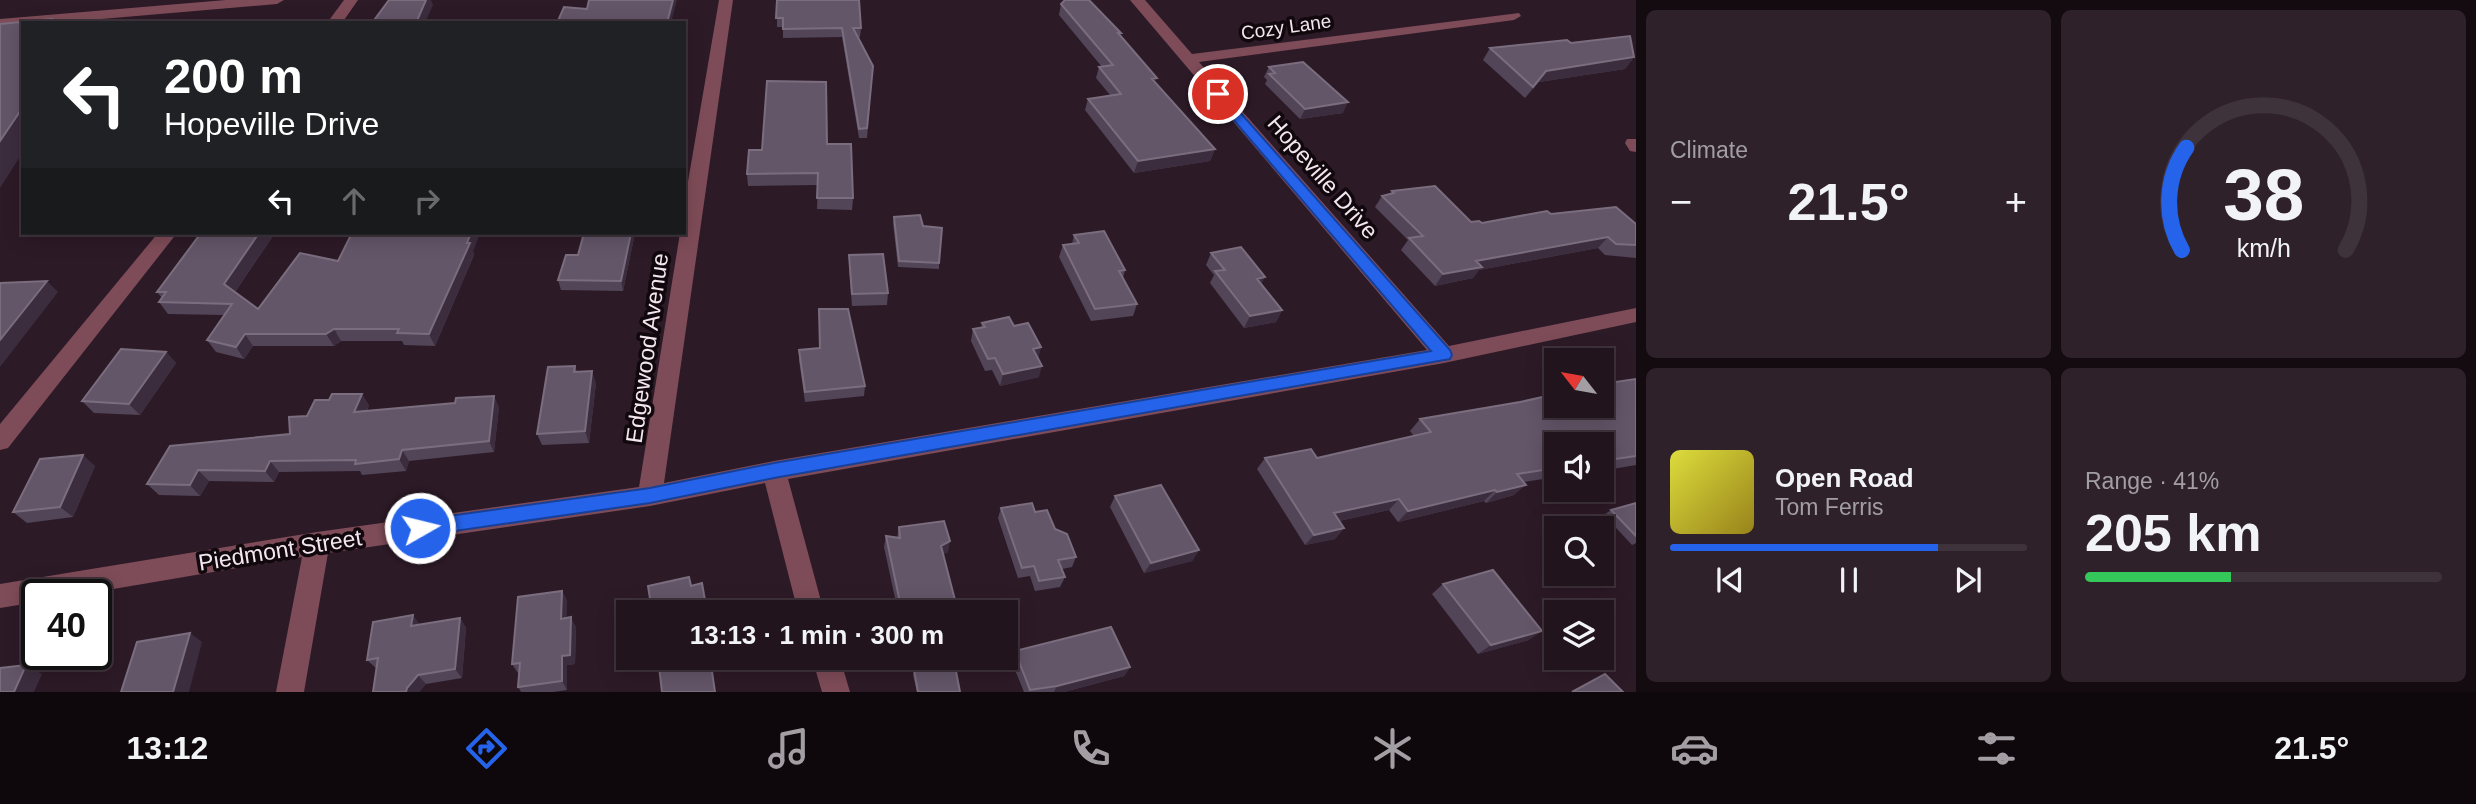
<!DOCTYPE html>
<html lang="en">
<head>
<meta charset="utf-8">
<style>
  :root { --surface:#22141d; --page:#2e212a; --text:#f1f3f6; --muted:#a29ea4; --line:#3f333b; --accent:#2563eb }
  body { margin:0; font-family:Arial,sans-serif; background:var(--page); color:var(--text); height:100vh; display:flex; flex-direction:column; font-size:26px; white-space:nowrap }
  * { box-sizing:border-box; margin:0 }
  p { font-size:23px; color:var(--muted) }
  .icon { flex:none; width:38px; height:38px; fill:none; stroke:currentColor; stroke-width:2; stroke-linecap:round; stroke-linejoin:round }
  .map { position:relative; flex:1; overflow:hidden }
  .drawer { display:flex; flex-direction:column; gap:10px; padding:10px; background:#130b10; width:840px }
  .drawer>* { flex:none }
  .guide { position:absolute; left:21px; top:21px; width:665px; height:214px; border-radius:0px; box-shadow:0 4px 18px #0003,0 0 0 2px var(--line); background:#202124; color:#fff; overflow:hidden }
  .needle { width:46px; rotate:301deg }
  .controls { position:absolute; left:1544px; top:348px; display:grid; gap:14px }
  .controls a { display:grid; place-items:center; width:70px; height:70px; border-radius:0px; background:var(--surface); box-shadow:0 4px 18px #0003,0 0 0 2px var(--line); font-size:35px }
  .speed { position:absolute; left:21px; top:579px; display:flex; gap:14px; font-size:35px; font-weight:700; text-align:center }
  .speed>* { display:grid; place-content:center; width:91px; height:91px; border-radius:50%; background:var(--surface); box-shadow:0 4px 18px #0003,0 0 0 2px var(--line); line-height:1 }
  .speed .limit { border:4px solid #111; border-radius:10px; background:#fff; color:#111 }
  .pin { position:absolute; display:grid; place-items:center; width:60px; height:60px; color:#fff; margin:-30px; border:4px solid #fff; border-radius:50%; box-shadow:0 2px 7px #0007 }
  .me { position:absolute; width:77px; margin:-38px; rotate:82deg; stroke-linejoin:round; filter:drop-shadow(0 0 5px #0008) }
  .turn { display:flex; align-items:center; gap:24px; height:147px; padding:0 28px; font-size:32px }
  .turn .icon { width:91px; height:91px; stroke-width:2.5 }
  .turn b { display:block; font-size:49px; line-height:60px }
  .lanes { display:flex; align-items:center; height:66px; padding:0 28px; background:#0003; justify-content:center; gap:35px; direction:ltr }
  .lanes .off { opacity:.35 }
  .big { font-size:52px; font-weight:600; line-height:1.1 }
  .drawer .widget { flex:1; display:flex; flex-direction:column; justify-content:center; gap:10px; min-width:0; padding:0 24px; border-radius:10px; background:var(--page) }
  .drawer .dial { align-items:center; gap:0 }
  .dial svg { height:182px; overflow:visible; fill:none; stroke:var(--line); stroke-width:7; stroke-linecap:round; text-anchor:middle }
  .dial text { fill:var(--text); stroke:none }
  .song { display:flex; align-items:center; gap:21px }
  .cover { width:84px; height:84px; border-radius:10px; background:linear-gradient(135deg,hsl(60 70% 55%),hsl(50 70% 35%)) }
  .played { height:7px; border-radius:4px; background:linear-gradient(90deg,var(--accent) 75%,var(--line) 75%) }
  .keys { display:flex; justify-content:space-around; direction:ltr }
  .heat { display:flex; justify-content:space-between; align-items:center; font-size:38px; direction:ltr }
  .charge { height:10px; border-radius:5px; background:linear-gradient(90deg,#34c759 41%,var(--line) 0) }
  .drawer .tiles { flex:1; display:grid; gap:10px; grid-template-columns:repeat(2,1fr) }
  .trip { position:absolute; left:616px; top:600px; width:402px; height:70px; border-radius:0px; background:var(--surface); box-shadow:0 4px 18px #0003,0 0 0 2px var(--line); font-weight:600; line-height:70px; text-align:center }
  .dock { display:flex; height:112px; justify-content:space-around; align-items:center; background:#0e080c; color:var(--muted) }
  .dock .icon { width:49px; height:49px }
  .dock .on { color:var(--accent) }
  .dock b { font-size:32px; color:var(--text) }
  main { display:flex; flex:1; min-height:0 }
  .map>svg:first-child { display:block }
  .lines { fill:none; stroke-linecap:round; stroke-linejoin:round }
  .minor { fill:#7e4c58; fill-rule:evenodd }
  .wall { fill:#524558 }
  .shaded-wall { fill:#3c2d3e }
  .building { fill:#645669; stroke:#7a6d7e; stroke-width:2 }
  .route { fill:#2563eb; stroke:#184099; stroke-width:2 }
  .labels { text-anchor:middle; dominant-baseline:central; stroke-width:7; stroke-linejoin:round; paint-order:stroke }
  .far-street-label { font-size:19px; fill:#f4e6ef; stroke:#10080d }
  .street-label { font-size:23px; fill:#f4e6ef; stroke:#10080d }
</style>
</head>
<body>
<main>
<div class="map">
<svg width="1636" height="692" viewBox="0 0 1636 692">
  <rect width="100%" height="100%" fill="#2d1a27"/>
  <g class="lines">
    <!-- minor -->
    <path class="minor" d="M226,0H284L277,4L55,23H23V25L0,27V19Z
      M344,0H358L342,23H327Z
      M719,0H733L664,483L774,461L1427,350L1130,0H1145L1192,54L1519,13L1521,16L1514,20L1199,62L1449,346L1636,308V322L1444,363L788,479L824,612H798L765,483L650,506L328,553L304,692H276L302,557L78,595H37V602L0,608V584L317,532L639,487L680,233H684V205Z
      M1627,139H1636V152L1630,151L1625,143Z
      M158,233H177L8,448L0,450V424Z
      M812,658H840L850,692H822Z"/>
  </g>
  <!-- wall -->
  <path class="wall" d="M777,0L861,28L860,37H858L873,66L867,138H859L842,37L783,38V27H777Z
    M1061,4L1120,36L1156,83L1215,149L1210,161L1134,173L1085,110L1088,99L1110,95L1096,78L1099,67H1102L1059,15Z
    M1571,43L1634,57L1625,69L1539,82L1525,98L1483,60L1490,48Z
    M1269,67L1343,113L1300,119L1265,84L1267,80L1264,77Z
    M827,144L853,198L852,210L817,209L818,185L748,186L747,174Z
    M1392,191L1471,222L1482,223L1551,214L1636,224V258L1605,255L1598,248L1479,270L1473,278L1435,286L1401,250L1408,240L1375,207L1382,196L1390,194Z
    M894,217L923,226L939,263V269L898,267L893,223Z
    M275,233L235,292L258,309L338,261L473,252L474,255L435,346L404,345L402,341H341L334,346H253L244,359L216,352L207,340L224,315L168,314L159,302L162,298L157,292Z
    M635,233L623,291L561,290L558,280L578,255Z
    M1074,235L1125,270L1123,278L1137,304L1133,316L1091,321L1059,257L1063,245L1072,244Z
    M1211,253L1261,284L1282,310L1276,322L1244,328L1210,283L1214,275L1206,265Z
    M849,255L888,293L887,305L852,306L849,267Z
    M982,323L1014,326L1041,347L1038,358L1039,377L1000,386L992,370L985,371L971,341L973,329L981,327Z
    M799,350L865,386L864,396L805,402L799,360Z
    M166,352L176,363L140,415L94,413L82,401Z
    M575,366L577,372L596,383L589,443L542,445L537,434Z
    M1636,379V465L1601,471V444H1556V477L1524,482L1514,495L1486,503L1484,501L1398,522L1389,510L1339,521L1344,528L1335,539L1305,545L1257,469L1265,458H1317L1414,436L1410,431L1420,419L1520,402Z
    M369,405L367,411L499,407L494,452L409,461L406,471L362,475L360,471L279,472L274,482L209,481L200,496L159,495L147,484L290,434L307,416Z
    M95,466L73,517L27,523L13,512Z
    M1115,496L1199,550L1192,561L1144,573L1110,507Z
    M1636,503V543L1632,545L1604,515L1611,510Z
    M1001,508L1035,512L1055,529L1076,557L1072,567L1062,569L1065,577L1060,587L1035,591L1030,576L1018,578L998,518Z
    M899,527L948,552L943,554L956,604L954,612H898L884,547L886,536L897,538Z
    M1443,584L1529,640L1478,654L1432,594Z
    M562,591L567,601L566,618L576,627L575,664L567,665V690L553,692H521L518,687L519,673H518L512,664Z
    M460,618L466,628L462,678L426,684L419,692H373L377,669L367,660L420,625Z
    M1015,651L1130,667L1124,676L1064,692H1024L1011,660Z
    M914,670L960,692H917L913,675Z"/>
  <!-- shaded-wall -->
  <path class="shaded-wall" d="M426,0H431L433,5L425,23H416Z
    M673,0H677L671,23H667Z
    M1634,57L1625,69L1539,82L1525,98L1546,71Z
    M1348,102L1343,113L1300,119L1305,109Z
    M23,107V152L0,188V141Z
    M1215,149L1210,161L1134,173L1138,161Z
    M259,233H275L232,296L224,284Z
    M471,233H480L473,252L474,255L435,346L429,334Z
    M631,233H635L623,291L621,281Z
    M1608,237L1598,248L1479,270L1473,278L1435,286L1443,274L1476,261Z
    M1265,277L1259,289L1257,279Z
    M47,281L58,292L0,367V340Z
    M1282,310L1276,322L1244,328L1250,316Z
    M334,329L341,341L334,346L326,334Z
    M245,334L253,346L244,359L236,347Z
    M1041,347L1038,359L1033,349Z
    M166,352L176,363L140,415L129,404Z
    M1042,366L1039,377L1000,386L1003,374Z
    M592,371L596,383L589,443L585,431Z
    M362,394L369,405L362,423L354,412Z
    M494,396L499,407L494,452L489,441Z
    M402,450L409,461L406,471L399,459Z
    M83,455L95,466L73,517L60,507Z
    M270,461L279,472L274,482L265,471Z
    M198,470L209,481L200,496L190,485Z
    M1526,485L1514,495L1486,503L1497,492Z
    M1495,490L1484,501L1398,522L1408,511Z
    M1399,499L1389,510L1325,524L1334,513Z
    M1344,528L1335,539L1305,545L1314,535Z
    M950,541L948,552L939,556L941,546Z
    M1199,550L1192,561L1144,573L1151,563Z
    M562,591L567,601L566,629L561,619Z
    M413,615L420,625L411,626Z
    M571,617L576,627L575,664L567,665V690L562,681V656Z
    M460,618L466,628L462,678L455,669Z
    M1542,631L1529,640L1478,654L1491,645Z
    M190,633L202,642L189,692H173Z
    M710,658H716V660L711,662L716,692Z
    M26,665L42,674L34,692H14Z
    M1130,667L1124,676L1064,692H1054L1057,686Z
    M418,675L426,684L419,692H406L407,688Z"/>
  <!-- building -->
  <path class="building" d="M389,0H426L416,23H372Z
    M589,0H673L667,23H557L564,7L587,9Z
    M777,0H859L861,28H853L873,66L867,128L859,129L842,28L783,29V18H776Z
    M1065,0H1089L1121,33H1118L1157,78L1152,79L1215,149L1138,161L1088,99L1121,94L1099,67L1113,65L1061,4Z
    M52,19L49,23H23V107L0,141V24Z
    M1630,36L1634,57L1546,71L1533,87L1490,48L1567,40L1571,43Z
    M1303,62L1348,102L1305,109L1269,74L1275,73L1269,67Z
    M767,81L826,82L827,144H851L853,198H817L818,173L747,174L749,150H762Z
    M1435,186L1471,222L1479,221L1482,223L1547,211L1551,214L1616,207L1636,224V245L1616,244L1608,237L1476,261L1482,267L1443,274L1409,238L1423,236L1382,196L1394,193L1392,191Z
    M920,215L923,226L942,228L939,263L899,261L894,217Z
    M1104,231L1125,270L1119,271L1137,304L1095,309L1063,245L1079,243L1074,235Z
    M201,233H259L224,284L258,309L300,253L338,261L352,233H471L467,243H470L429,334L397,333L399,329H334L326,334H245L236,347L207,340L232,304L159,302L166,292H157Z
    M584,233H631L621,281L558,280L566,255H578Z
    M1241,247L1265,277L1257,279L1282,310L1250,316L1215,271L1225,270L1211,253Z
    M883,254L888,293L852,294L849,255Z
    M47,281L0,340V283Z
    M819,309H848L865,386L805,392L799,350L820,348Z
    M1009,317L1014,326L1028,323L1041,347L1033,349L1042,366L1003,374L995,358L988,359L973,329L985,327L982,323Z
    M121,349L166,352L129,404L82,401Z
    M575,366L574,372L592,371L585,431L537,434L548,367Z
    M1636,379V456L1601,461V444H1556V468L1517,474L1526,485L1497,492L1495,490L1408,511L1399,499L1334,513L1344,528L1314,535L1265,458L1311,449L1317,458L1431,432L1420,419L1520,402L1556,394V406H1601V384Z
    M332,394H362L354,412L455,403L456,398L494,396L489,441L402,450L399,459L355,464L356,460L270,461L265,471L198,470L190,485L147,484L170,446L290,434L289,417L307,416L315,400H329Z
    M83,455L60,507L13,512L40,459Z
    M1161,485L1199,550L1151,563L1115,496Z
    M1032,503L1035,512L1047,510L1055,529L1067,534L1076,557L1058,560L1065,577L1039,581L1034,566L1022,568L1001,508Z
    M1636,503V536L1611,510Z
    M944,521L950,541L941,546L956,604L902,612L886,536L900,538L899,527Z
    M1493,570L1542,631L1491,645L1443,584Z
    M689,577L691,586L702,583L707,612H652L648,586Z
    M562,591L561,619L571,617L570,655L562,656V681L518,687L520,663L512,664L518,597Z
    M413,615L411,626L460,618L455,669L418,675L407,688L406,692H373L378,658L367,660L373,622Z
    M1111,627L1130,667L1057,686L1030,690L1015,651Z
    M190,633L173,692H121L137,642Z
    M658,658H710L715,692H662Z
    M26,665L14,692H0V668Z
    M955,666L960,692H918L914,670Z
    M1605,674L1623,692H1572Z"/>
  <!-- route -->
  <path class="route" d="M1218,91L1222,92L1450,350L1452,355L1450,359L774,478L650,503L420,536L413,534L410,528L413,522L420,520L650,488L774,463L1431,351L1214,97V92Z"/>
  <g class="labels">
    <!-- far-street labels -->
    <g class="far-street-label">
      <text transform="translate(1286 27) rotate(-8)">Cozy Lane</text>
    </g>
    <!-- street labels -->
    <g class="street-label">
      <text transform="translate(1323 177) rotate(49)">Hopeville Drive</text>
      <text transform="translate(647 348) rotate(-82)">Edgewood Avenue</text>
      <text transform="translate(280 550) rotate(-9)">Piedmont Street</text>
    </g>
  </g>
</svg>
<div class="controls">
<a><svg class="needle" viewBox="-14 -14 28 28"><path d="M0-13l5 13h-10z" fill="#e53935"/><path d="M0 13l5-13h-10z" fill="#a29ea4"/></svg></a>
<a><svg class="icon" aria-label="sound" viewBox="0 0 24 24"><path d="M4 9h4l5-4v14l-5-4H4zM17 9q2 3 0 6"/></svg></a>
<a><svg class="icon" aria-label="search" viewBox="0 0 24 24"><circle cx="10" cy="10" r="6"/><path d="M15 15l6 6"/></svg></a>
<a><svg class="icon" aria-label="layers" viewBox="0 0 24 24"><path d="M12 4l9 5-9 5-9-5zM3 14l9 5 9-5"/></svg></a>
</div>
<div class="speed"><div class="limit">40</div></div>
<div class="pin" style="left:1218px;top:94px;background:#d93025"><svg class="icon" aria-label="arrive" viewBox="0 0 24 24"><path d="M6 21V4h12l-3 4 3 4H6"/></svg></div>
<svg class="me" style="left:420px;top:528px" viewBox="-20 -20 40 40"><circle r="17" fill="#2563eb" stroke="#fff" stroke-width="3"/><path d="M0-11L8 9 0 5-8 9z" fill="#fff"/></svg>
<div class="trip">13:13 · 1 min · 300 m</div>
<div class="guide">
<div class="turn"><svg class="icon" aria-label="left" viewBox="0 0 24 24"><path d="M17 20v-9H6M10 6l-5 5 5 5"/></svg><div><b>200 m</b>Hopeville Drive</div></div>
<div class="lanes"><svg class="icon" aria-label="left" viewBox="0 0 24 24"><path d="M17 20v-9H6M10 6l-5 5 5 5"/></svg><svg class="icon off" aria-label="ahead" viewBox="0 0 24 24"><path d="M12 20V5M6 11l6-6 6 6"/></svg><svg class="icon off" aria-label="right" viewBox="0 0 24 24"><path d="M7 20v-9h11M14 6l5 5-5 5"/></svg></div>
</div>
</div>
<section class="drawer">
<div class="tiles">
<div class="widget"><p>Climate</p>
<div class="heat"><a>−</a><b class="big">21.5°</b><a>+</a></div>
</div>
<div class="widget dial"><svg viewBox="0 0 100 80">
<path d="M14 69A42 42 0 1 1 86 69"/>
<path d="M14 69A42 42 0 0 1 16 24" stroke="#2563eb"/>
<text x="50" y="56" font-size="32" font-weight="700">38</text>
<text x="50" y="72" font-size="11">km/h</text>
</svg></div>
<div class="widget">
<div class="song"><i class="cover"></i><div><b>Open Road</b><p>Tom Ferris</p></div></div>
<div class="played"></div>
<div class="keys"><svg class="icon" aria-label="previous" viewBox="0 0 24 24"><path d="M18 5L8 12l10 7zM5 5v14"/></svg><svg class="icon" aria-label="pause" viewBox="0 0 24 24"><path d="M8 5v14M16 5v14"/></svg><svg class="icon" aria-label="next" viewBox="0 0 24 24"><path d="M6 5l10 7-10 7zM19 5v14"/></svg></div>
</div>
<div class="widget"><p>Range · 41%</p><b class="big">205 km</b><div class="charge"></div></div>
</div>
</section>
</main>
<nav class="dock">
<b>13:12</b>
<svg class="icon on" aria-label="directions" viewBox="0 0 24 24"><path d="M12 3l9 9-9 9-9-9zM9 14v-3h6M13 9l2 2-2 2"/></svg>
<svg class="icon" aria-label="music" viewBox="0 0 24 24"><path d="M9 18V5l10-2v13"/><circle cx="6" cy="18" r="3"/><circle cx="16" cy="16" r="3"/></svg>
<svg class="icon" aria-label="phone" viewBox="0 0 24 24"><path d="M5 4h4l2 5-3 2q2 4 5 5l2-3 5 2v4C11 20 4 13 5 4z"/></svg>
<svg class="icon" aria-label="climate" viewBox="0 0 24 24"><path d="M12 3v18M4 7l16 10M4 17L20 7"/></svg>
<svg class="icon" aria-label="car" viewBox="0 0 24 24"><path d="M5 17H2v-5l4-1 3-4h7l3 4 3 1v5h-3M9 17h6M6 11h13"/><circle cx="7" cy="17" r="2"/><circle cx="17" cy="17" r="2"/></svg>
<svg class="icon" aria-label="filters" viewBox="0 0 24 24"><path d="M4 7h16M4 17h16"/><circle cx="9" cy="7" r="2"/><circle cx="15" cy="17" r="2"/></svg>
<b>21.5°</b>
</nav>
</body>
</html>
